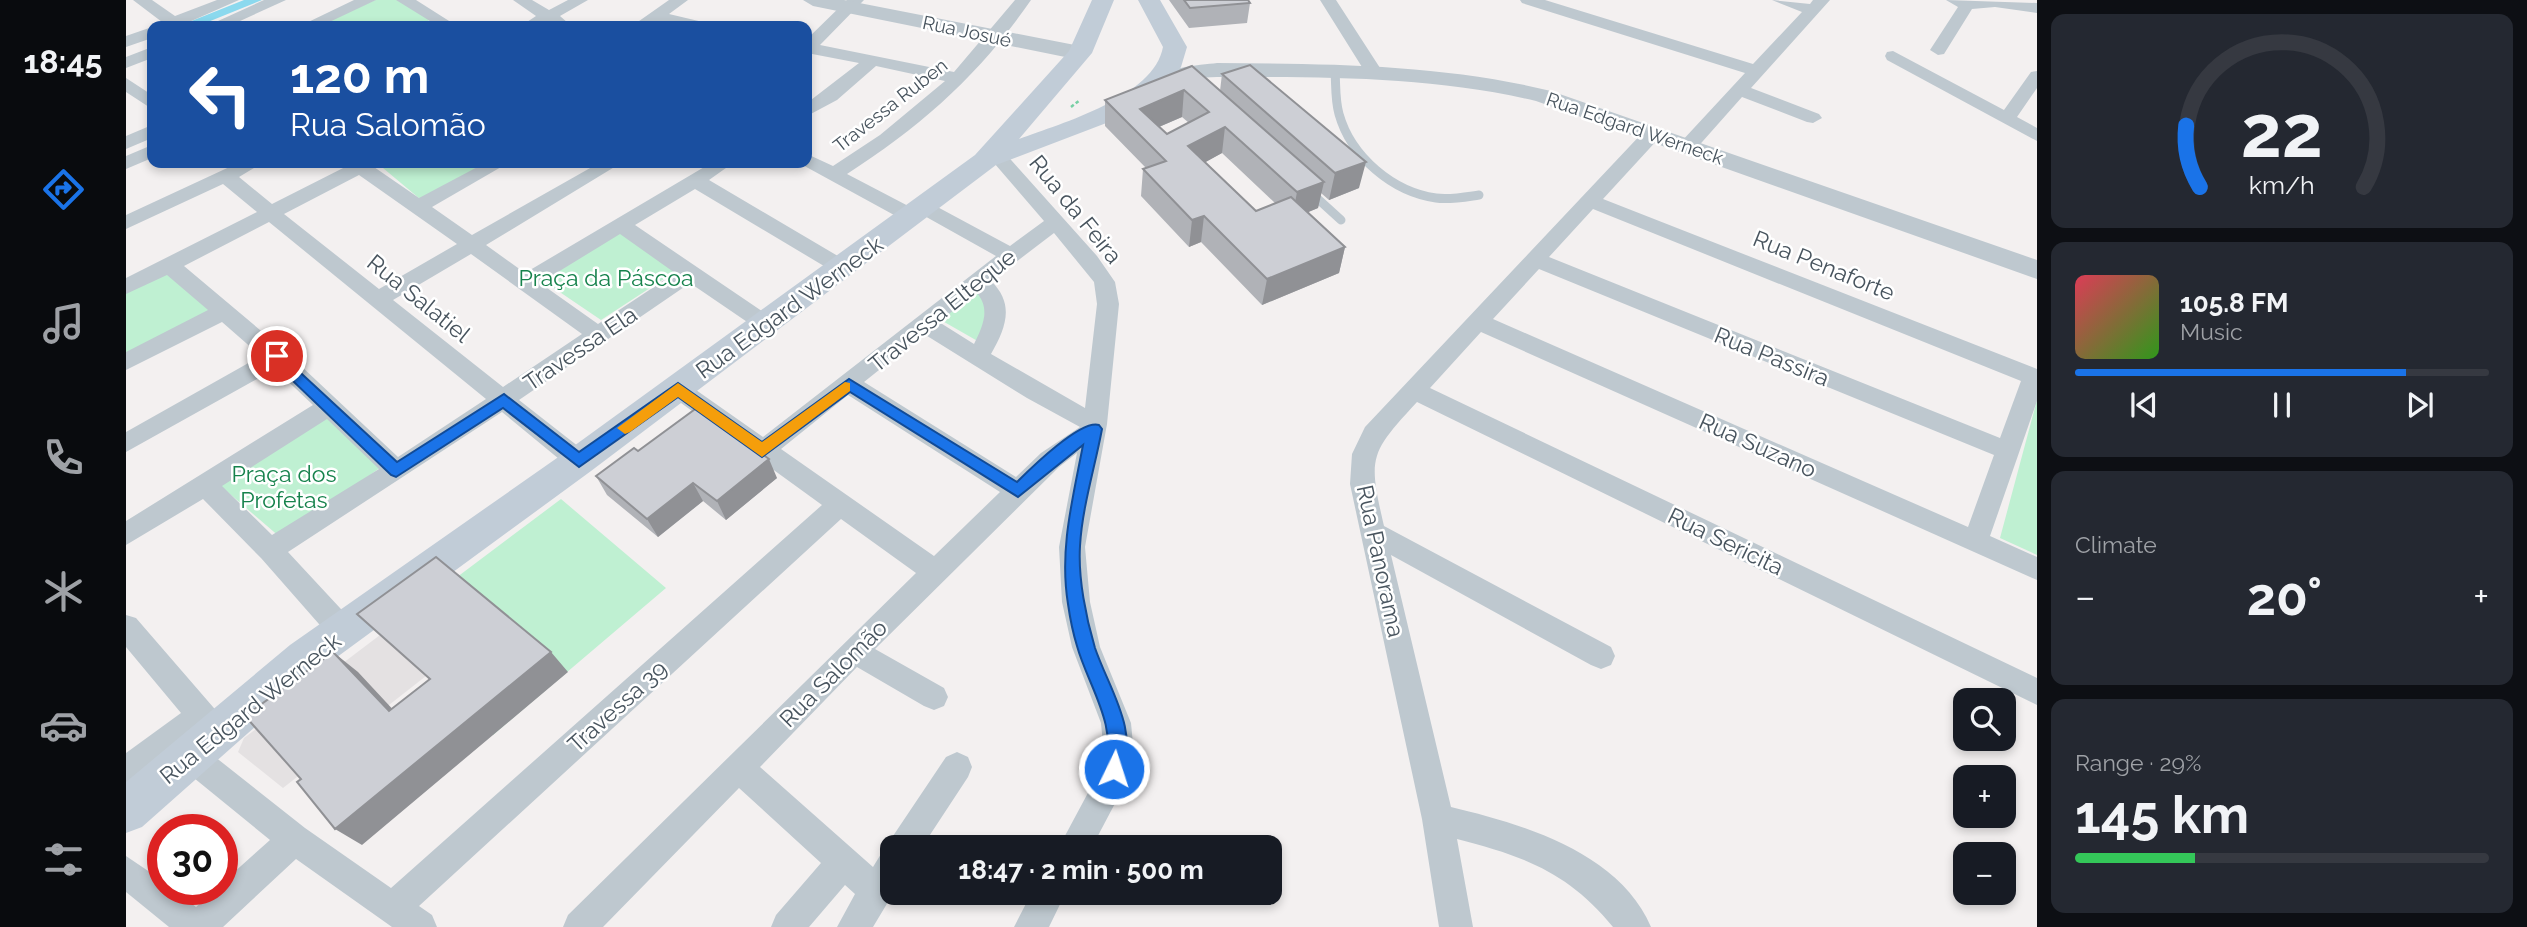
<!DOCTYPE html>
<html lang="en">
<head>
<meta charset="utf-8">
<style>
  :root { --surface:#171b24; --page:#242831; --text:#f1f3f6; --muted:#9ea1a6; --line:#363941; --accent:#1a73e8 }
  body { margin:0; font-family:Raleway,sans-serif; background:var(--page); color:var(--text); height:100vh; display:flex; flex-direction:column; font-size:26px; white-space:nowrap }
  * { box-sizing:border-box; margin:0 }
  p { font-size:23px; color:var(--muted) }
  .icon { flex:none; width:38px; height:38px; fill:none; stroke:currentColor; stroke-width:2; stroke-linecap:round; stroke-linejoin:round }
  .map { position:relative; flex:1; overflow:hidden }
  .side { display:flex; flex-direction:column; gap:14px; padding:14px; background:#0d0f14; width:490px }
  .side>* { flex:none }
  .hud { position:absolute; left:21px; top:21px; width:665px; height:147px; border-radius:14px; box-shadow:0 4px 10px #0003; background:#1a4fa0; color:#fff; overflow:hidden }
  .fabs { position:absolute; left:1827px; top:688px; display:grid; gap:14px }
  .fabs a { display:grid; place-items:center; width:63px; height:63px; border-radius:14px; background:var(--surface); box-shadow:0 4px 10px #0003; font-size:35px }
  .speed { position:absolute; left:21px; top:814px; display:flex; gap:14px; font-size:35px; font-weight:700; text-align:center }
  .speed>* { display:grid; place-content:center; width:91px; height:91px; border-radius:50%; background:var(--surface); box-shadow:0 4px 10px #0003; line-height:1 }
  .speed .limit { border:10px solid #d22; background:#fff; color:#111 }
  .pin { position:absolute; display:grid; place-items:center; width:60px; height:60px; color:#fff; margin:-30px; border:4px solid #fff; border-radius:50%; box-shadow:0 2px 7px #0007 }
  .me { position:absolute; width:77px; margin:-38px; rotate:4deg; stroke-linejoin:round; filter:drop-shadow(0 0 5px #0008) }
  .turn { display:flex; align-items:center; gap:24px; height:147px; padding:0 28px; font-size:32px }
  .turn .icon { width:91px; height:91px; stroke-width:2.5 }
  .turn b { display:block; font-size:49px; line-height:60px }
  .big { font-size:52px; font-weight:700; line-height:1.1 }
  .side .tile { flex:1; display:flex; flex-direction:column; justify-content:center; gap:10px; min-width:0; padding:0 24px; border-radius:14px; background:var(--page) }
  .side .dial { align-items:center; gap:0 }
  .dial svg { height:182px; overflow:visible; fill:none; stroke:var(--line); stroke-width:7; stroke-linecap:round; text-anchor:middle }
  .dial text { fill:var(--text); stroke:none }
  .song { display:flex; align-items:center; gap:21px }
  .cover { width:84px; height:84px; border-radius:10px; background:linear-gradient(135deg,hsl(350 70% 55%),hsl(110 70% 35%)) }
  .played { height:7px; border-radius:4px; background:linear-gradient(90deg,var(--accent) 80%,var(--line) 80%) }
  .keys { display:flex; justify-content:space-around; direction:ltr }
  .heat { display:flex; justify-content:space-between; align-items:center; font-size:38px; direction:ltr }
  .charge { height:10px; border-radius:5px; background:linear-gradient(90deg,#34c759 29%,var(--line) 0) }
  .trip { position:absolute; left:754px; top:835px; width:402px; height:70px; border-radius:14px; background:var(--surface); box-shadow:0 4px 10px #0003; font-weight:700; line-height:70px; text-align:center }
  main { display:flex; flex:1; min-height:0 }
  .tab-bar { display:flex; flex-direction:column; width:126px; justify-content:space-around; align-items:center; background:#090b0e; color:var(--muted) }
  .tab-bar .icon { width:49px; height:49px }
  .tab-bar .current { color:var(--accent) }
  .tab-bar b { font-size:32px; color:var(--text) }
  .map>svg:first-child { display:block }
  .education { fill:#e4e1e2 }
  .green { fill:#bff0d2 }
  .water { fill:#8bd9ee }
  .lines { fill:none; stroke-linecap:round; stroke-linejoin:round }
  .path { stroke:#76cfa3; stroke-width:2.5; stroke-dasharray:3.5 2.5; stroke-linecap:butt }
  .service { stroke:#bec8cf; stroke-width:9 }
  .minor { fill:#bec8cf; fill-rule:evenodd }
  .tertiary { fill:#bec8cf; fill-rule:evenodd }
  .secondary { fill:#c1ccd7; fill-rule:evenodd }
  .wall { fill:#b0b2b7; fill-rule:evenodd }
  .shaded-wall { fill:#909195 }
  .building { fill:#cdcfd5; stroke:#909195; stroke-width:2; fill-rule:evenodd }
  .route { fill:#1a73e8; stroke:#114b97; stroke-width:2 }
  .slow { fill:#f59e0b }
  .labels { text-anchor:middle; dominant-baseline:central; stroke-width:5; stroke-linejoin:round; paint-order:stroke }
  .far-street-label { font-size:19px; fill:#48545e; stroke:#fff }
  .street-label { font-size:23px; fill:#48545e; stroke:#fff }
  .park-label { font-size:23px; fill:#16824c; stroke:#fff }
</style>
</head>
<body>
<main>
<nav class="tab-bar">
<b>18:45</b>
<svg class="icon current" aria-label="directions" viewBox="0 0 24 24"><path d="M12 3l9 9-9 9-9-9zM9 14v-3h6M13 9l2 2-2 2"/></svg>
<svg class="icon" aria-label="music" viewBox="0 0 24 24"><path d="M9 18V5l10-2v13"/><circle cx="6" cy="18" r="3"/><circle cx="16" cy="16" r="3"/></svg>
<svg class="icon" aria-label="phone" viewBox="0 0 24 24"><path d="M5 4h4l2 5-3 2q2 4 5 5l2-3 5 2v4C11 20 4 13 5 4z"/></svg>
<svg class="icon" aria-label="climate" viewBox="0 0 24 24"><path d="M12 3v18M4 7l16 10M4 17L20 7"/></svg>
<svg class="icon" aria-label="car" viewBox="0 0 24 24"><path d="M5 17H2v-5l4-1 3-4h7l3 4 3 1v5h-3M9 17h6M6 11h13"/><circle cx="7" cy="17" r="2"/><circle cx="17" cy="17" r="2"/></svg>
<svg class="icon" aria-label="filters" viewBox="0 0 24 24"><path d="M4 7h16M4 17h16"/><circle cx="9" cy="7" r="2"/><circle cx="15" cy="17" r="2"/></svg>
</nav>
<div class="map">
<svg width="1911" height="927" viewBox="0 0 1911 927">
  <rect width="100%" height="100%" fill="#f3f0f0"/>
  <!-- education -->
  <path class="education" d="M254,635L300,676L157,788L112,752L118,738Z"/>
  <!-- green -->
  <path class="green" d="M249,0H273L306,19L291,26H190Z
    M251,163H360L294,199Z
    M494,230L550,271L475,320L413,278Z
    M42,272L86,313L0,358V293Z
    M853,288L861,297L855,343L813,319Z
    M1911,400V555L1874,538Z
    M199,413L258,465L155,538L90,482Z
    M435,499L540,588L367,735L254,635Z"/>
  <!-- water -->
  <path class="water" d="M118,0H136L72,26H53Z"/>
  <g class="lines">
    <!-- path -->
    <path class="path" d="M945,107L954,100"/>
    <!-- service -->
    <path class="service" d="M1209,71C1210,85 1209,100 1213,114C1225,157 1267,192 1310,198C1324,200 1339,197 1353,195
      M1182,190L1215,220"/>
    <!-- minor -->
    <path class="minor" d="M7,0H26L49,16L91,0H113L54,26H32L36,22Z
      M138,0H160L103,26H81Z
      M228,0H250L195,26H174Z
      M270,0H290L331,26H312Z
      M387,0H406L423,10L442,0H462L434,16L442,23L440,26L422,23L415,26H395L410,16Z
      M543,0H562L543,14L581,23L583,26H552L531,22L525,26H506Z
      M721,0H738L694,45L828,72L889,0H905C854,74 797,125 721,174L788,209L790,203H804L884,246L918,221L862,156L864,152H878L971,256L989,282L993,304L981,424L959,547L964,602L974,647L1005,723L1008,755L995,792L966,847H933L971,776L978,755L975,723L946,647L936,602L933,547L951,453L933,467L749,649L818,688L822,697L818,706L808,710L798,706L731,667L634,767L747,867L755,854L763,850L767,836L820,757L831,752L842,757L846,767L842,777L796,847H766L768,892L747,927H711L729,894L719,885L683,927H645L650,915L695,863L613,788L477,927H437L442,915L790,573L715,519L293,906L306,915L311,927H266L170,859L97,927H43L0,892V856L37,881V889H47L70,907L90,889H96V883L144,840L52,765L49,752L11,781L0,786V753L55,713L0,647V615L10,618L100,722L105,732L100,742L90,746L80,742L73,734L64,741L74,745L179,828L265,888L696,505L544,395L540,389L544,383L552,380L560,383L637,437L870,256L795,214L793,221H779L673,163H681V154L707,166L754,135L819,81L750,66L711,100L681,116V103L733,63L681,53V39ZM928,233L968,282L971,304L959,408L865,354C880,328 889,304 865,281ZM850,292C865,308 857,326 848,344L813,322ZM798,334L901,398L954,427L915,453L890,477L738,382ZM722,395L874,492L808,556L655,449Z
      M1194,0H1210L1256,71L1253,75H1241Z
      M1394,0H1419L1627,64L1676,12L1646,0L1684,4L1687,0H1704L1625,88L1693,114L1696,118L1687,123L1681,122L1616,97L1569,150H1555L1553,146L1555,142L1619,73L1396,3Z
      M1820,0L1911,3V13L1869,7L1846,9L1818,54L1812,55L1804,50L1832,7Z
      M26,27V38L0,47V36Z
      M26,47V58L0,68V57Z
      M1767,51L1878,110L1905,72L1911,71V88L1891,117L1911,128V141L1761,60L1759,56L1761,52Z
      M0,78L26,95V109L0,92Z
      M26,125V138L0,149V136Z
      M1527,127L1536,133L1534,137L1477,199L1911,369V401L1864,536L1911,557V580L1355,332L1304,388L1911,678V705L1291,402C1243,454 1242,457 1258,526L1485,647L1489,656L1485,665L1475,669L1465,665L1265,555L1325,807C1396,824 1493,852 1525,927H1487C1442,872 1397,856 1331,839L1347,927H1313L1296,819L1224,484L1226,454L1239,427L1520,129ZM1467,209L1895,381L1874,438L1423,257ZM1413,269L1868,455L1842,527L1367,319Z
      M26,145V158L0,169V156Z
      M112,163H136L113,177L146,204L227,163H250L248,167L293,198L359,163H382L306,207L346,235L473,163H495L360,245L399,273L585,163H607L583,180L722,262L725,267L722,272H708L569,189L509,225L646,318L649,323L646,328H630L564,283L393,400L462,454L465,461L462,468L453,471L444,468L376,412L162,552L227,622L231,631L227,640L217,643L207,640L135,558L77,499L0,545V521L187,405L149,369L0,452V432L135,356L96,322L0,370V352L82,310L41,275L0,294V278L131,212L97,184L0,229V215ZM233,175L331,244L253,289L158,214ZM143,222L360,399L272,457L159,351L58,266ZM494,234L549,273L472,324L414,283ZM345,254L456,334L377,387L267,300ZM201,419L253,469L146,535L96,486Z
      M906,892H940L923,927H888Z"/>
    <!-- tertiary -->
    <path class="tertiary" d="M677,0H718L954,46L965,53L954,60L687,6Z
      M1091,63C1204,64 1314,64 1425,91L1911,260V279L1410,101C1304,76 1199,77 1091,77L1068,78L1033,90L1022,83C1032,68 1074,65 1091,63Z"/>
    <!-- secondary -->
    <path class="secondary" d="M966,0H988L966,53L893,139C936,123 1028,97 1037,47L1012,0H1034L1061,47L1055,67L1038,89L983,122L870,165L465,471L192,671L16,827L0,833V782L164,645L441,451L849,155L943,51Z"/>
  </g>
  <!-- wall -->
  <path class="wall" d="M1043,0H1122L1124,3L1121,23L1063,28Z
    M1066,66L1094,91L1096,74L1233,188L1203,200L1195,193L1192,208L1182,212L1219,247L1213,273L1136,305L1075,242L1063,247L1015,196L1017,169L1020,168L979,126V100ZM1056,117L1063,123L1041,134L1033,127ZM1096,153L1149,203L1130,211L1079,162Z
    M512,451L651,478L600,520L577,501L532,537L481,495L470,476Z"/>
  <!-- shaded-wall -->
  <path class="shaded-wall" d="M1058,90L1056,117L1014,135V109Z
    M1099,127L1096,153L1060,173L1062,146Z
    M1240,162L1233,188L1203,200L1209,173Z
    M1198,182L1192,208L1166,219L1171,192Z
    M1078,216L1075,242L1063,247L1066,220Z
    M1219,247L1213,273L1136,305L1141,279Z
    M643,459L651,478L600,520L591,501Z
    M567,483L577,501L532,537L521,519Z
    M207,652L232,672L286,730L263,711Z
    M425,652L442,672L236,845L209,829Z"/>
  <!-- building -->
  <path class="building" d="M1058,0H1122L1124,3L1064,8Z
    M1124,65L1240,162L1209,173L1096,74Z
    M1066,66L1198,182L1171,192L1099,127L1062,146L1130,211L1165,197L1219,247L1141,279L1078,216L1066,220L1017,169L1040,161L979,100ZM1058,90L1083,112L1041,134L1014,109Z
    M572,407L643,459L591,501L567,483L521,519L470,476L508,448L512,451Z
    M310,557L425,652L209,829L171,782L175,779L119,716L207,652L263,711L304,679L231,614Z"/>
  <!-- route -->
  <path class="route" d="M151,351L271,462L378,394L453,452L552,383L636,442L723,379L891,482C905,468 955,419 973,425L976,429C969,467 956,508 954,546C952,578 960,618 969,648C983,689 1014,731 995,775L988,778L981,775L978,769C993,726 962,686 951,646C947,633 944,618 942,604C933,549 947,498 957,445L892,497L724,392L636,457L552,397L453,467L377,408L270,477L265,475L145,360L143,356Z"/>
  <!-- slow -->
  <path class="slow" d="M719,382L724,383V391L636,457L552,397L504,432L499,434L491,428L552,383L636,442Z"/>
  <g class="labels">
    <!-- far-street labels -->
    <g class="far-street-label">
      <text transform="translate(841 31) rotate(12)">Rua Josué</text>
      <text transform="translate(764 105) rotate(-38)">Travessa Ruben</text>
      <text transform="translate(1509 128) rotate(19)">Rua Edgard Werneck</text>
    </g>
    <!-- street labels -->
    <g class="street-label">
      <text transform="translate(950 209) rotate(51)">Rua da Feira</text>
      <text transform="translate(1698 265) rotate(22)">Rua Penaforte</text>
      <text transform="translate(293 298) rotate(39)">Rua Salatiel</text>
      <text transform="translate(663 307) rotate(-36)">Rua Edgard Werneck</text>
      <text transform="translate(816 310) rotate(-39)">Travessa Elteque</text>
      <text transform="translate(454 348) rotate(-34)">Travessa Ela</text>
      <text transform="translate(1646 356) rotate(22)">Rua Passira</text>
      <text transform="translate(1632 445) rotate(24)">Rua Suzano</text>
      <text transform="translate(1600 541) rotate(26)">Rua Sericita</text>
      <text transform="translate(1255 561) rotate(78)">Rua Panorama</text>
      <text transform="translate(707 673) rotate(-45)">Rua Salomão</text>
      <text transform="translate(491 706) rotate(-42)">Travessa 39</text>
      <text transform="translate(124 708) rotate(-39)">Rua Edgard Werneck</text>
    </g>
    <!-- park labels -->
    <g class="park-label">
      <text x="480" y="277">Praça da Páscoa</text>
      <text x="158" y="473">Praça dos<tspan x="158" dy="26">Profetas</tspan></text>
    </g>
  </g>
</svg>
<div class="fabs">
<a><svg class="icon" aria-label="search" viewBox="0 0 24 24"><circle cx="10" cy="10" r="6"/><path d="M15 15l6 6"/></svg></a>
<a>+</a>
<a>−</a>
</div>
<div class="speed"><div class="limit">30</div></div>
<div class="pin" style="left:151px;top:356px;background:#d93025"><svg class="icon" aria-label="arrive" viewBox="0 0 24 24"><path d="M6 21V4h12l-3 4 3 4H6"/></svg></div>
<svg class="me" style="left:988px;top:769px" viewBox="-20 -20 40 40"><circle r="17" fill="#1a73e8" stroke="#fff" stroke-width="3"/><path d="M0-11L8 9 0 5-8 9z" fill="#fff"/></svg>
<div class="trip">18:47 · 2 min · 500 m</div>
<div class="hud">
<div class="turn"><svg class="icon" aria-label="left" viewBox="0 0 24 24"><path d="M17 20v-9H6M10 6l-5 5 5 5"/></svg><div><b>120 m</b>Rua Salomão</div></div>
</div>
</div>
<section class="side">
<div class="tile dial"><svg viewBox="0 0 100 80">
<path d="M14 69A42 42 0 1 1 86 69"/>
<path d="M14 69A42 42 0 0 1 8 42" stroke="#1a73e8"/>
<text x="50" y="56" font-size="32" font-weight="700">22</text>
<text x="50" y="72" font-size="11">km/h</text>
</svg></div>
<div class="tile">
<div class="song"><i class="cover"></i><div><b>105.8 FM</b><p>Music</p></div></div>
<div class="played"></div>
<div class="keys"><svg class="icon" aria-label="previous" viewBox="0 0 24 24"><path d="M18 5L8 12l10 7zM5 5v14"/></svg><svg class="icon" aria-label="pause" viewBox="0 0 24 24"><path d="M8 5v14M16 5v14"/></svg><svg class="icon" aria-label="next" viewBox="0 0 24 24"><path d="M6 5l10 7-10 7zM19 5v14"/></svg></div>
</div>
<div class="tile"><p>Climate</p>
<div class="heat"><a>−</a><b class="big">20°</b><a>+</a></div>
</div>
<div class="tile"><p>Range · 29%</p><b class="big">145 km</b><div class="charge"></div></div>
</section>
</main>
</body>
</html>
